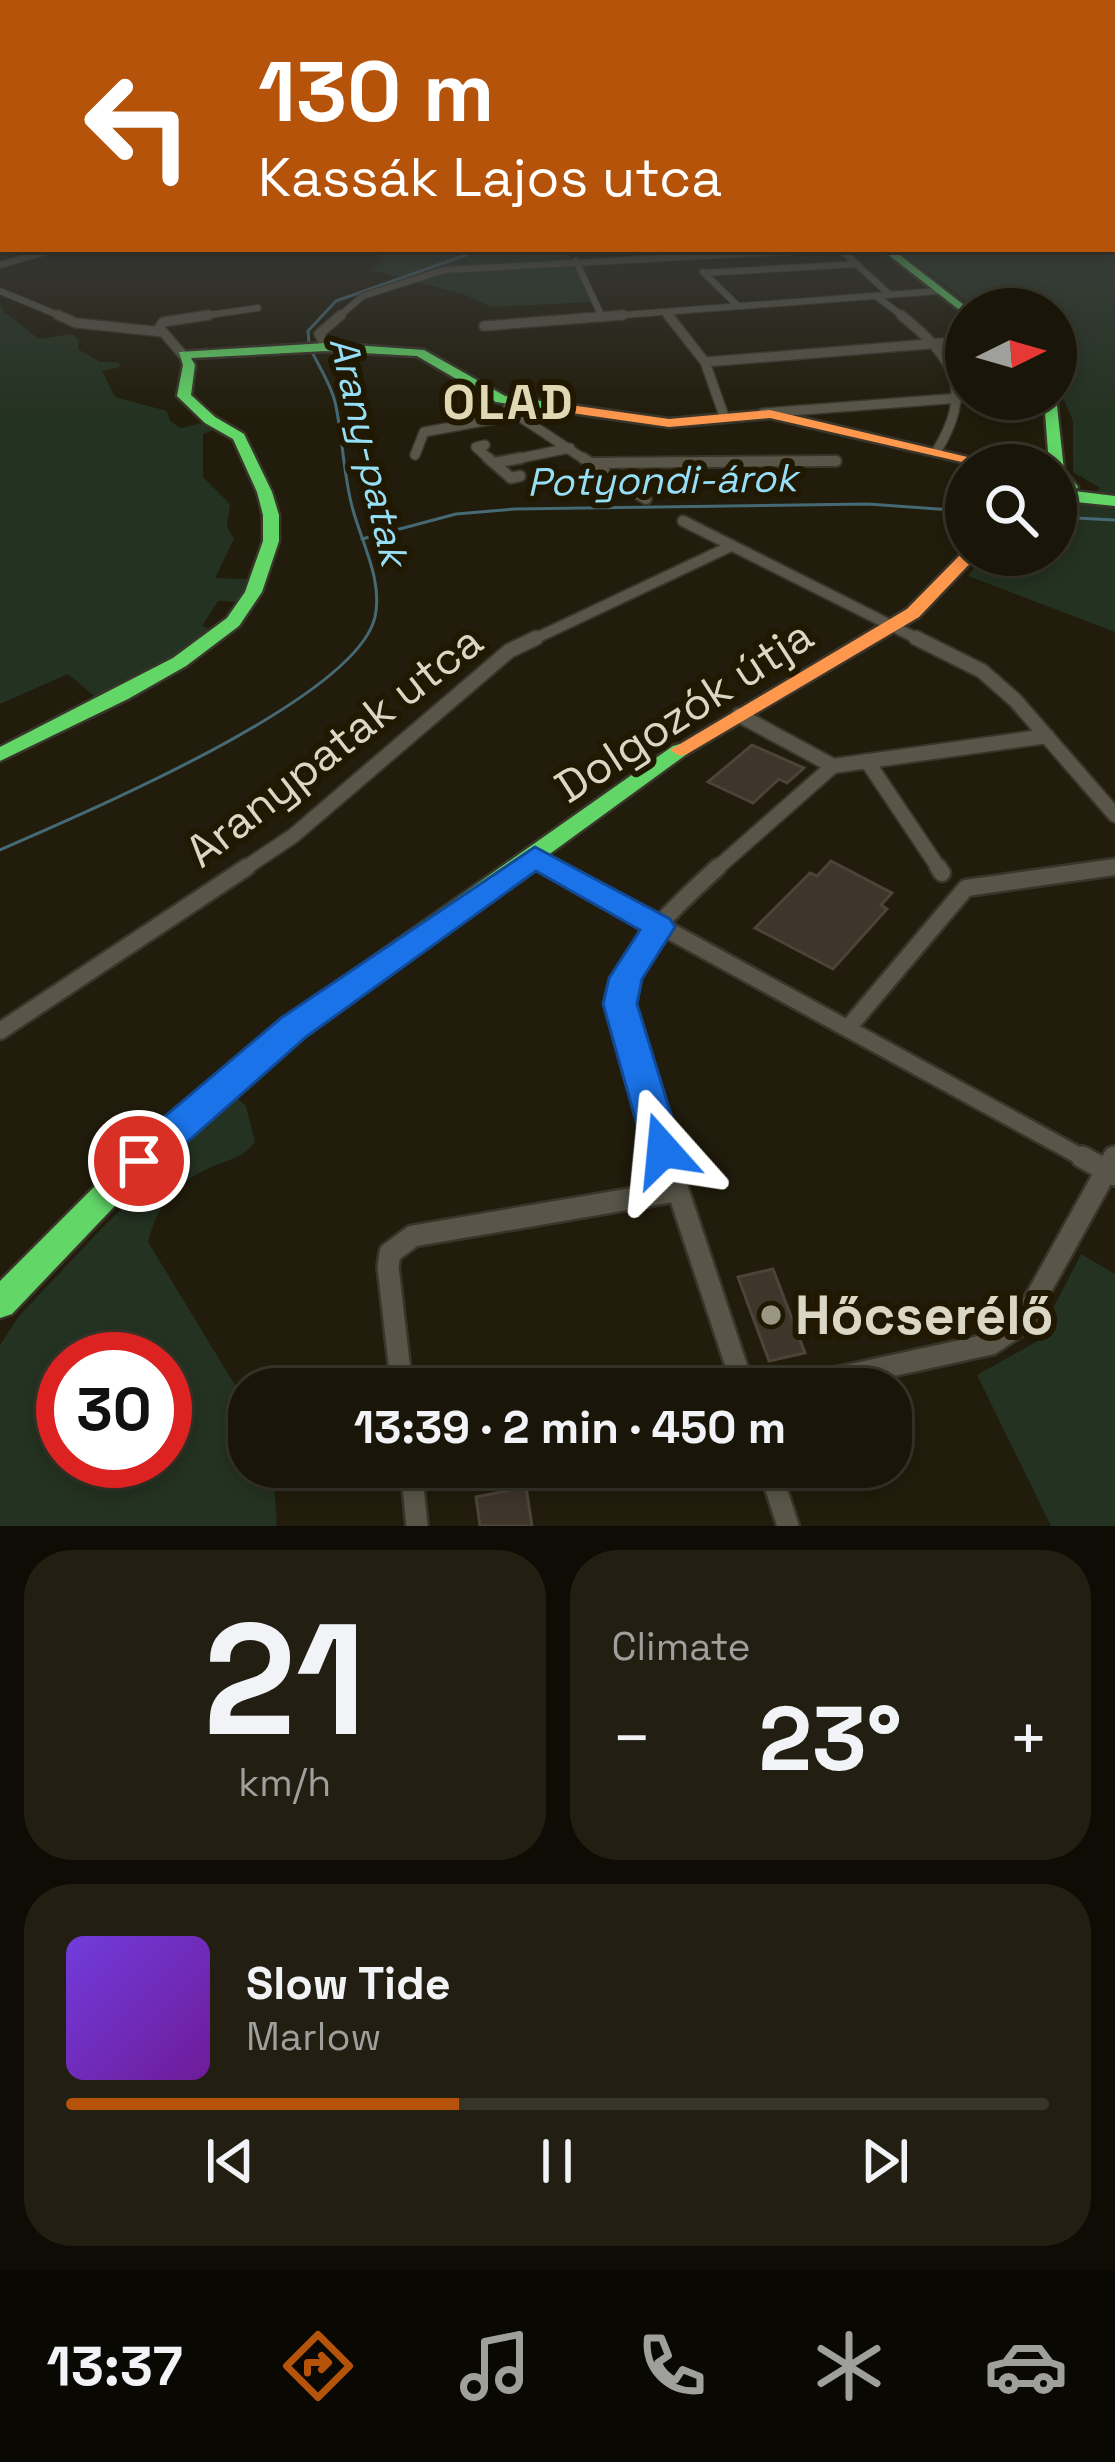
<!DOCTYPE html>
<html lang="en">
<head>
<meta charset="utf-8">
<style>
  :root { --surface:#191508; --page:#221e12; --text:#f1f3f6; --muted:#9f9f9c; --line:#373429; --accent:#b45309 }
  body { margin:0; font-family:"Space Grotesk",sans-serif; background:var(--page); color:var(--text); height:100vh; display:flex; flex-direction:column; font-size:45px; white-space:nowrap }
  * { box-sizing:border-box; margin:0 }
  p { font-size:39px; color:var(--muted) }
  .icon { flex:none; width:66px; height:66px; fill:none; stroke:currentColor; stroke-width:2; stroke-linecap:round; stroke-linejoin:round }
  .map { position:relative; height:1526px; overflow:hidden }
  .sheet { display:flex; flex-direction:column; gap:24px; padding:24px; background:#0e0c04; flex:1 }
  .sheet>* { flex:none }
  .guide { position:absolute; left:0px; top:0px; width:1116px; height:252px; box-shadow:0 6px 18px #0003,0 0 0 3px var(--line); background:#b45309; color:#fff; overflow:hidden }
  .needle { width:78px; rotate:85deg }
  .buttons { position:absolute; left:945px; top:288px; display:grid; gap:24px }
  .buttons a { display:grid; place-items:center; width:132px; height:132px; border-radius:50%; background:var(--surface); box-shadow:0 6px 18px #0003,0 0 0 3px var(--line); font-size:60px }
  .speed { position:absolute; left:36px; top:1332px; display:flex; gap:24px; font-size:60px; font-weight:700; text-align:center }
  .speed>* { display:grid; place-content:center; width:156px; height:156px; border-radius:50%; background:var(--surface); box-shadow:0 6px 18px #0003,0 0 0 3px var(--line); line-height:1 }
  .speed .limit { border:18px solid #d22; background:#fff; color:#111 }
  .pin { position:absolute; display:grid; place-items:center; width:102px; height:102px; color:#fff; margin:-51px; border:6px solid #fff; border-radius:50%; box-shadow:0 3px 12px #0007 }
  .me { position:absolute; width:132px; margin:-66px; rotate:342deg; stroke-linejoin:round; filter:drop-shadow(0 0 9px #0008) }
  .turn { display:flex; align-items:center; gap:42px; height:252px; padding:0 60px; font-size:54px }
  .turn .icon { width:156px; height:156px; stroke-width:2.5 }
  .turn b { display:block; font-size:84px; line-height:102px }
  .big { font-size:90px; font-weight:600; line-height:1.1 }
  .sheet .widget { flex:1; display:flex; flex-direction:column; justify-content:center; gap:18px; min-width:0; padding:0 42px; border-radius:48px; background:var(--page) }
  .sheet .dial { align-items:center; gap:0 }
  .dial b { font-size:156px; line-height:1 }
  .song { display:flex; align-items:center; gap:36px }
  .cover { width:144px; height:144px; border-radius:18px; background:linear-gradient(135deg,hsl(260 70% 55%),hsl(280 70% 35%)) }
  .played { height:12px; border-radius:6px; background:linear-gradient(90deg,var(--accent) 40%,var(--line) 40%) }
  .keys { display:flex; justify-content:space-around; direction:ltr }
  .heat { display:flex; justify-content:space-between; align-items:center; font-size:66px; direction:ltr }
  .sheet .tiles { flex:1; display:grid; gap:24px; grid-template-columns:1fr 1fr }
  .widget:last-child { grid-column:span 2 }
  .trip { position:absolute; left:228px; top:1368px; width:684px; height:120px; border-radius:48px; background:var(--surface); box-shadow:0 6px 18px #0003,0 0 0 3px var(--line); font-weight:600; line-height:120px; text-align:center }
  .dock { display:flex; height:192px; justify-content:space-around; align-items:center; background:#0a0803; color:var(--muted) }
  .dock .icon { width:84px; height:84px }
  .dock .current { color:var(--accent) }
  .dock b { font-size:54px; color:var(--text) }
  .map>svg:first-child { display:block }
  .green { fill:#243221; fill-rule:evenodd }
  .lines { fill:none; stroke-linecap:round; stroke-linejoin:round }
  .stream { stroke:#466a75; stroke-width:3 }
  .building { fill:#3e352b; stroke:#4c4439; stroke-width:3 }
  .street-far5-casing { stroke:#39352a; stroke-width:8 }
  .street-far4-casing { stroke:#39352a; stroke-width:12 }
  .street-far3-casing { stroke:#39352a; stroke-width:14 }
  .street-far2-casing { stroke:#39352a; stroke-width:18 }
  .street-far1-casing { stroke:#39352a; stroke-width:21 }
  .street-casing { stroke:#39352a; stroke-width:26 }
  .fast-casing { stroke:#39352a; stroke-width:5 }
  .slow-casing { stroke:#39352a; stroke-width:5 }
  .street-far5 { stroke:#595649; stroke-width:6 }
  .street-far4 { stroke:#595649; stroke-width:9 }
  .street-far3 { stroke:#595649; stroke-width:10 }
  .street-far2 { stroke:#595649; stroke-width:14 }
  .street-far1 { stroke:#595649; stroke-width:16 }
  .street { stroke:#595649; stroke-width:21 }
  .fast { fill:#63d668; fill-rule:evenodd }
  .slow { fill:#ff974d; fill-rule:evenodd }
  .route { fill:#1a73e8; stroke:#114b97; stroke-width:3 }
  .poi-dot { fill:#9a9684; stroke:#201800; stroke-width:4.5 }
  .labels { text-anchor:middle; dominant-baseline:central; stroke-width:12; stroke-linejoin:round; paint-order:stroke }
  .far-water-label { font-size:39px; font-style:italic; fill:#96dff7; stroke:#201800 }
  .street-label { font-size:45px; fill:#dbd7c5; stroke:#201800 }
  .far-district-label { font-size:48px; font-weight:bold; letter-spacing:3px; fill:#e0d7b3; stroke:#201800 }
  .near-poi-label { font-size:54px; font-weight:bold; fill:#dbd7c5; stroke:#201800; text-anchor:start }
</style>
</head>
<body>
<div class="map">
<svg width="1115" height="1526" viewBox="0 0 1115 1526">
  <rect width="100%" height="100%" fill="#211c0b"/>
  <!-- green -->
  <path class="green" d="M1113,242H1115V632L968,576L984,555H1056V503L1088,502L1100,488L1073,472V421L1056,382V309H977L897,249H1113Z
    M376,249H566L591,302L492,307L463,294L371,270L382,262Z
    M0,303L4,312L39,339L72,334L79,340L78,349L100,362H119L120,367L102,371L115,397L167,411L170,421L181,428L201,423L214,430L203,434V477L230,504L227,527L234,539L215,578L249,579L239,602L218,601L202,626L218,632L100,701L68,674L0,704Z
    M235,1096L246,1106L255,1142C244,1157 231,1159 214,1166C176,1182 159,1202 148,1242L235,1385L267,1371L268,1389H249V1467H273L277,1526H0V1345L19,1316L101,1229ZM63,1359H165V1461H63Z
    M1081,1254L1115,1274V1526H1051L977,1375L1036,1342Z"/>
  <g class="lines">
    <!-- stream -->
    <path class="stream" d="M309,343L308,331L336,301L483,249
      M1056,517L1115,520
      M362,539L456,514L515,509L868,504L966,511
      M0,850C78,815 356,700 375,617C383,581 362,543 353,510C343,475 343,437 335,402C331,385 320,368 312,352"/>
  </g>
  <!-- building -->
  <path class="building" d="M752,745L804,768L787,783L779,779L753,803L708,782Z
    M831,861L892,893L881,905L887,909L833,969L755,928L810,873L817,876Z
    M773,1269L805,1353L769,1361L738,1277Z
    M526,1487L532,1526H480L476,1497Z"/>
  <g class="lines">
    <!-- street-far5 casing -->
    <g class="street-far5-casing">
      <path id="street-far5" d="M840,249L890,295
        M576,261L602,317
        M0,265L56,249
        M703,272L738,306
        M704,273L857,264
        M0,291L65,318
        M876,296L905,318
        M666,313L670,318
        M188,318L258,308
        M337,318L363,296L444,270L834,249
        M584,318L939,291"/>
    </g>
    <!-- street-far4 casing -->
    <g class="street-far4-casing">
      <path id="street-far4" d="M58,315L76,323L163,332L183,355
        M668,315L705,362L724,416
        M901,315C954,358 975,389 936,452
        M484,326L623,315
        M158,330L163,322L209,315
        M326,347L319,334L341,315
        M705,362L966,341
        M516,402L508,407L511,411L587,461
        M763,413L960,398
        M485,445L476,447L491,461
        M415,455L424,432L517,415
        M506,461L570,448"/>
    </g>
    <!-- street-far3 casing -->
    <g class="street-far3-casing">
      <path id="street-far3" d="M488,458L511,478L520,476
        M583,458L646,499
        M494,463L521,458
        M593,463L836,461
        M683,521L922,641
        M530,641L729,547"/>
    </g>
    <!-- street-far2 casing -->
    <g class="street-far2-casing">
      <path id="street-far2" d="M916,638L982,671L1015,700L1115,815
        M739,715L833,766
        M867,761L940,870
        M535,857L559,870
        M242,870L293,836L509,651L536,638
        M715,870L833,766L1047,736
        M1094,870L1115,867"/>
    </g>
    <!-- street-far1 casing -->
    <g class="street-far1-casing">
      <path id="street-far1" d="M553,867L1087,1160
        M938,867L942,873
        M848,1028L966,888L1115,867
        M0,1031L247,867
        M668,1160C655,1121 618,1037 621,1000C624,949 684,899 718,867
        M1112,1160L1115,1155"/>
    </g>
    <!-- street casing -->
    <g class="street-casing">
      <path id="street" d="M667,1157L744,1389
        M1082,1157L1115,1175
        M402,1389L388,1267L390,1253L413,1236L676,1191
        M786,1389L991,1344L1022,1323L1114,1157
        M411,1467L417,1526
        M769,1467L788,1526"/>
    </g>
    <!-- fast casing -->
    <g class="fast-casing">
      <path id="fast" d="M881,249H892L969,309H966V315Z
        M326,343L424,350L505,396L563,404L570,408L563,412L496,402L417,356L326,351L191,358L195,365L191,395L215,417L244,434L272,492L279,515V541L262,592L239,626L186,666L128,699L0,761V747L173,658L227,618L245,592L263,541V515L257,492L233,439L205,423L177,396L183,365L179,352Z
        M1056,397L1064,470L1078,487L1074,491L1115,496V506L1056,500V489L1061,486L1056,479V465H1049L1044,399Z
        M680,744L687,746L690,750L687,754L324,1018L149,1170L12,1314L0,1318V1281L129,1152L306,1004L673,746Z"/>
    </g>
    <!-- slow casing -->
    <g class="slow-casing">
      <path id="slow" d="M563,404L669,419L770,410L1001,465H975L770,418L669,427L558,411L556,408Z
        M964,551L966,555H978L919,617L687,754L680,756L670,750L907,609Z"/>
    </g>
    <!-- street-far5 -->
    <use href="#street-far5" class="street-far5"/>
    <!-- street-far4 -->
    <use href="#street-far4" class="street-far4"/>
    <!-- street-far3 -->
    <use href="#street-far3" class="street-far3"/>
    <!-- street-far2 -->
    <use href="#street-far2" class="street-far2"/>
    <!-- street-far1 -->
    <use href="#street-far1" class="street-far1"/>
    <!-- street -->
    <use href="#street" class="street"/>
    <!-- fast -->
    <use href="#fast" class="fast"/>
    <!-- slow -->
    <use href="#slow" class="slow"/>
  </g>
  <!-- sky -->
  <linearGradient id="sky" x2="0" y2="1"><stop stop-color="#120f06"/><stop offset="0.49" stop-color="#3d403f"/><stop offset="1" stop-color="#3d403f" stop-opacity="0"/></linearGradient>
  <rect width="1115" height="418" fill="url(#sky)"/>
  <!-- route -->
  <path class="route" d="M535,847L670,919L675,927L642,979L637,1004L682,1150L676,1161L663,1166L650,1161L644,1150L603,1004L609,978L640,930L536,871L306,1037L152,1173L139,1178L125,1173L119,1161L125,1150L281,1018Z"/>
  <!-- markers -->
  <circle class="poi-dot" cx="771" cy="1315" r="12"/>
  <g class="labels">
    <!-- far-water labels -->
    <g class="far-water-label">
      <text transform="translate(369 451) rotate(77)">Arany-patak</text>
      <text transform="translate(662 480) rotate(-1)">Potyondi-árok</text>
    </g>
    <!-- street labels -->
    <g class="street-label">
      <text transform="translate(684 711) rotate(-33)">Dolgozók útja</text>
      <text transform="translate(334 746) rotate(-38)">Aranypatak utca</text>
    </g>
    <!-- far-district labels -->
    <g class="far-district-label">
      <text x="509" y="402">OLAD</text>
    </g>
    <!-- near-poi labels -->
    <g class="near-poi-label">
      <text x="795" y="1315">Hőcserélő</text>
    </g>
  </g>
</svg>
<div class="buttons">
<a><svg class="needle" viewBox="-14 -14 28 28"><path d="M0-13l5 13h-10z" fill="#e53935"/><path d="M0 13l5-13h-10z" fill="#9f9f9c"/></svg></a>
<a><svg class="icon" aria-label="search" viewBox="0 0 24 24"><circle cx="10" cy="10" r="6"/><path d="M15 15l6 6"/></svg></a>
</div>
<div class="speed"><div class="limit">30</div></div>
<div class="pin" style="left:139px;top:1161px;background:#d93025"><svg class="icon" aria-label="arrive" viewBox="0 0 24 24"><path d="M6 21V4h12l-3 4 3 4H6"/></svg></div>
<svg class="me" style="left:663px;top:1150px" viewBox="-20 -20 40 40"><path d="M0-17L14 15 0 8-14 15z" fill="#1a73e8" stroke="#fff" stroke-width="4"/></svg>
<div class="trip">13:39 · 2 min · 450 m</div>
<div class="guide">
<div class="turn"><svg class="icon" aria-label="left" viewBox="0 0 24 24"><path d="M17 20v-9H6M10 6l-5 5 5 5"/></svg><div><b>130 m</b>Kassák Lajos utca</div></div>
</div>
</div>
<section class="sheet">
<div class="tiles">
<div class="widget dial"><b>21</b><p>km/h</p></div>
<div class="widget"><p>Climate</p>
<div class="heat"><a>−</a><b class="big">23°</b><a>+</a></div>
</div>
<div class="widget">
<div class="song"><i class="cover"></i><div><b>Slow Tide</b><p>Marlow</p></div></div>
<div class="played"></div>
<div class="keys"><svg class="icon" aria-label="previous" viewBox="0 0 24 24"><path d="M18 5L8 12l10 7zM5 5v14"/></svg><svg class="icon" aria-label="pause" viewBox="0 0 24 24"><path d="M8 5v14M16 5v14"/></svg><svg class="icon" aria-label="next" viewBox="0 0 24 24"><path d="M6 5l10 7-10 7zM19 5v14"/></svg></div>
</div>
</div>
</section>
<nav class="dock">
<b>13:37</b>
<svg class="icon current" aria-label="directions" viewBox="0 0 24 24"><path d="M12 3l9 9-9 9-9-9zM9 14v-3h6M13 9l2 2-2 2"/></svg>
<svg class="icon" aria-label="music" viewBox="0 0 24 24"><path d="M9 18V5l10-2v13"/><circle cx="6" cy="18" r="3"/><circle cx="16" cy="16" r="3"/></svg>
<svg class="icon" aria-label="phone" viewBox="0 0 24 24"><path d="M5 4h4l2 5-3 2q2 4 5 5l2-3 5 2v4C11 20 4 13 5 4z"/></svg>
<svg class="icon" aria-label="climate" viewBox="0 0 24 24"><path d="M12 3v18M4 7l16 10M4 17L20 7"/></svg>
<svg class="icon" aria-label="car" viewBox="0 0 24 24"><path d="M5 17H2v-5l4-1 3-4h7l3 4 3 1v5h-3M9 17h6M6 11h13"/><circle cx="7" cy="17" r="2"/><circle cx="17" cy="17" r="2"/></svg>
</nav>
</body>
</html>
